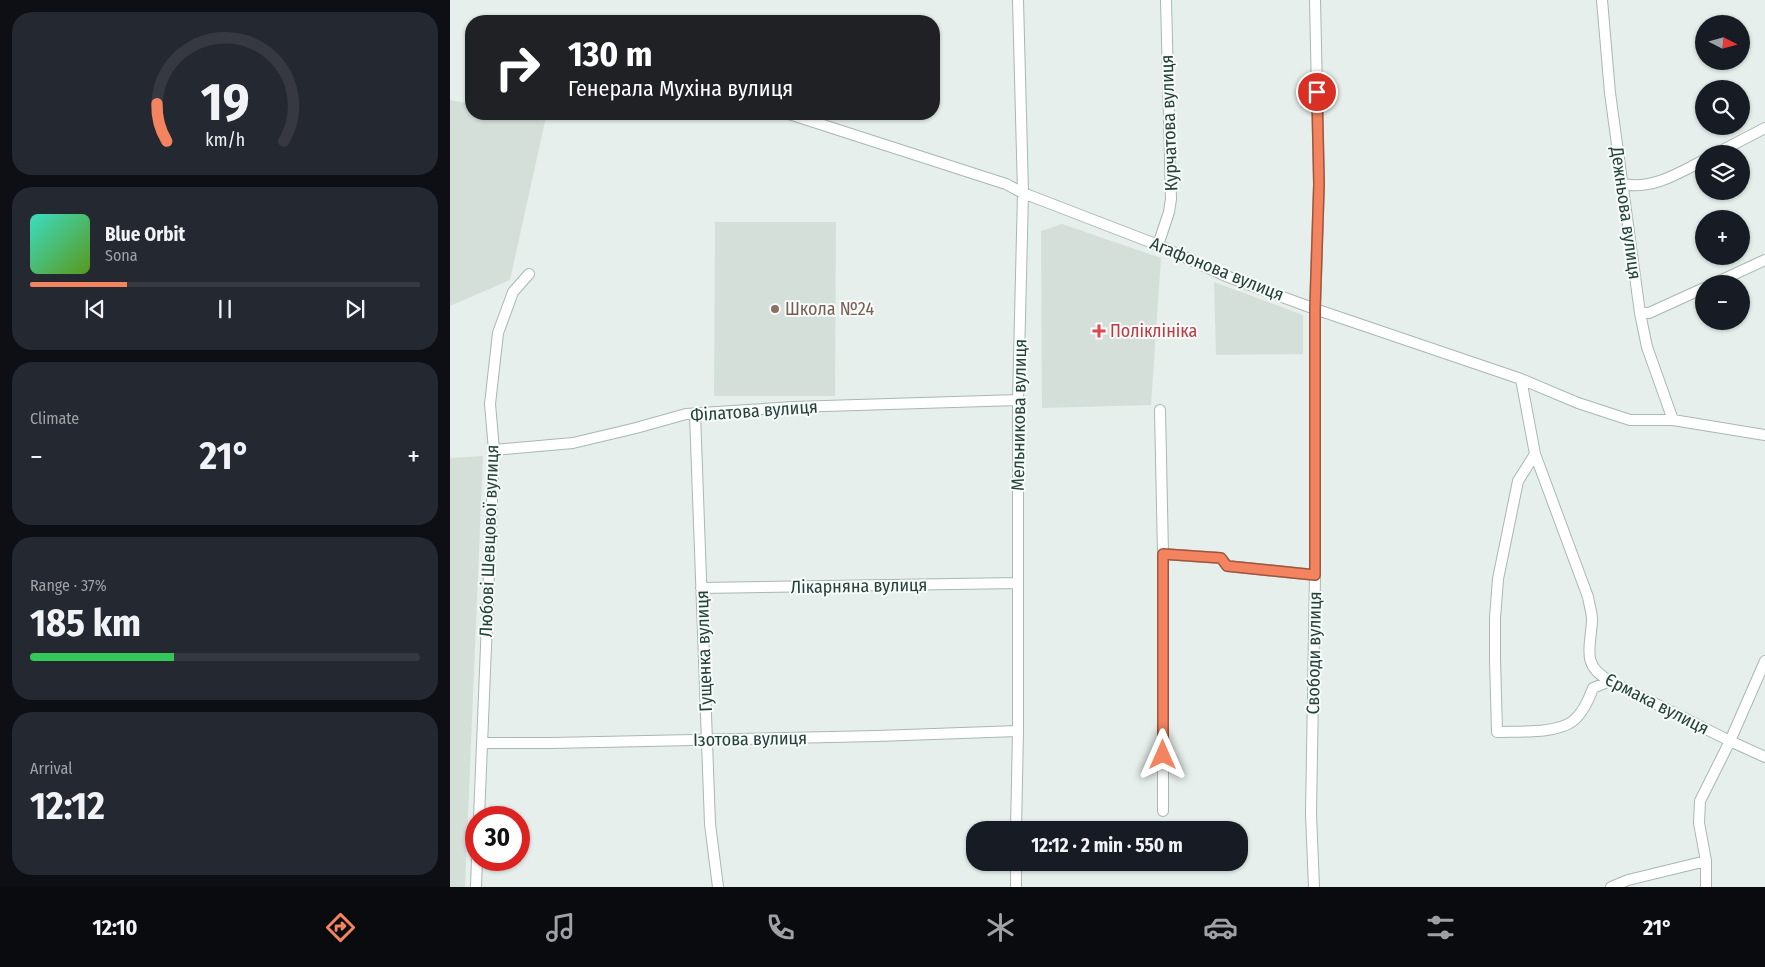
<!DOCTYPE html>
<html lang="en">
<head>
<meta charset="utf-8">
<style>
  :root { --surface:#171b24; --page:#242831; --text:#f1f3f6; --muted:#9ea1a6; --line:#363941; --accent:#f4845f }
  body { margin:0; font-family:"Fira Sans Condensed",sans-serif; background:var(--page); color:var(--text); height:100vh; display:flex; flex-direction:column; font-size:19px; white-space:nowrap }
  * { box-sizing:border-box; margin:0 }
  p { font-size:16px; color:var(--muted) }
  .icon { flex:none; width:28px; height:28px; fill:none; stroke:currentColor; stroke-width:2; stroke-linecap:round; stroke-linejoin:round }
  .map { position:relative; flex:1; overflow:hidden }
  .sheet { display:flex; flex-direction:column; gap:12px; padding:12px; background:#0d0f14; width:450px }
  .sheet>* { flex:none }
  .hud { position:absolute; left:15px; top:15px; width:475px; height:105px; border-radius:20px; box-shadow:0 1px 4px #0004; background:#202124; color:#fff; overflow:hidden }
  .needle { width:32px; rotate:96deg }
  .tools { position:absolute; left:1245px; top:15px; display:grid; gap:10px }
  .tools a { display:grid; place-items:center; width:55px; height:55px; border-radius:50%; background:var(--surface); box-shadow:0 1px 4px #0004; font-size:25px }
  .speed { position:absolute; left:15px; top:806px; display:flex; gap:10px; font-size:25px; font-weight:700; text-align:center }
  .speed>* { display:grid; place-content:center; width:65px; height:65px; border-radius:50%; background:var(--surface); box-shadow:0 1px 4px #0004; line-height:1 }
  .speed .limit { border:8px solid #d22; background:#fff; color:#111 }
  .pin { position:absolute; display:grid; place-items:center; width:42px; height:42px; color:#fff; margin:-21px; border:2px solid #fff; border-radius:50%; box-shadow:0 1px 5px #0007 }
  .me { position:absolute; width:55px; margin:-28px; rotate:0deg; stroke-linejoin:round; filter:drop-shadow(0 0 4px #0008) }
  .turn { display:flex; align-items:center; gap:18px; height:105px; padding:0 20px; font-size:22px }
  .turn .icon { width:65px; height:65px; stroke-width:2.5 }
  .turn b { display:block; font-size:35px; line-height:42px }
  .big { font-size:38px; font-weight:700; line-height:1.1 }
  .sheet .widget { flex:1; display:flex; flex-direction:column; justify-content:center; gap:8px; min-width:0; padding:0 18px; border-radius:20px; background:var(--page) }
  .sheet .dial { align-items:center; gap:0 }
  .dial svg { height:130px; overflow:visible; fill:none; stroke:var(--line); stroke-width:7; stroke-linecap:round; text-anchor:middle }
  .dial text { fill:var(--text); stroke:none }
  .song { display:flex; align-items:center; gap:15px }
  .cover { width:60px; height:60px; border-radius:8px; background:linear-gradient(135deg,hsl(170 70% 55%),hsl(90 70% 35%)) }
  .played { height:5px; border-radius:2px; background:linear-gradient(90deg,var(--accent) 25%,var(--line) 25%) }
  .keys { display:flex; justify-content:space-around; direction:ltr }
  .heat { display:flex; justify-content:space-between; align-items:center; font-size:28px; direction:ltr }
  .charge { height:8px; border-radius:4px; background:linear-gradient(90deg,#34c759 37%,var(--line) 0) }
  .trip { position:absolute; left:516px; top:821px; width:282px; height:50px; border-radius:20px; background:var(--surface); box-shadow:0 1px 4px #0004; font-weight:700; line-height:50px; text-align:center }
  .dock { display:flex; height:80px; justify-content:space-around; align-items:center; background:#090b0e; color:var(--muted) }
  .dock .icon { width:35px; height:35px }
  .dock .current { color:var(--accent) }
  .dock b { font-size:22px; color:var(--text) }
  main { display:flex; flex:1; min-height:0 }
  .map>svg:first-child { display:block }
  .built { fill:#d4dfda }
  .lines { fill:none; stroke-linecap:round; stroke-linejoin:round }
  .minor-casing { stroke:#a8b8b2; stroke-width:12 }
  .minor { stroke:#fff; stroke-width:10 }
  .route-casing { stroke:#9f563e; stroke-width:12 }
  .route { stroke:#f4845f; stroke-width:9 }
  .education-dot { fill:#8d6e63; stroke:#f7fbf9; stroke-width:2 }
  .health-dot { fill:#e0444e; stroke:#f7fbf9; stroke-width:2 }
  .labels { text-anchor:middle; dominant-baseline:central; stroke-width:4; stroke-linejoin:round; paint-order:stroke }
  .street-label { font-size:18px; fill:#24423a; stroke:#f7fbf9 }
  .education-label { font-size:18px; fill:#785e54; stroke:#f7fbf9; text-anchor:start }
  .health-label { font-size:18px; fill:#be3a42; stroke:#f7fbf9; text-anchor:start }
</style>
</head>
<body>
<main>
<section class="sheet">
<div class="widget dial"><svg viewBox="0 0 100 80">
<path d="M14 69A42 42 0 1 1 86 69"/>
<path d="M14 69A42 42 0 0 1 8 46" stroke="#f4845f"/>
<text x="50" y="56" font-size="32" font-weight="700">19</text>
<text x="50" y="72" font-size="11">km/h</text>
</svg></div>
<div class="widget">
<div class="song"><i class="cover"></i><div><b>Blue Orbit</b><p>Sona</p></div></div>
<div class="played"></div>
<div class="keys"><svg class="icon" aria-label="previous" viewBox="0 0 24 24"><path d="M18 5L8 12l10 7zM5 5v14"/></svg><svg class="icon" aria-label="pause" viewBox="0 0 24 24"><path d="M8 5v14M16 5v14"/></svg><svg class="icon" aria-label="next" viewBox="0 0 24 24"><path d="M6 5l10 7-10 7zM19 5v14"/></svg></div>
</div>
<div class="widget"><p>Climate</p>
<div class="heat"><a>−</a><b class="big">21°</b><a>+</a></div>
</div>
<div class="widget"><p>Range · 37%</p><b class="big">185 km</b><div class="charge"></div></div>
<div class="widget"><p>Arrival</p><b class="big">12:12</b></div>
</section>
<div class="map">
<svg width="1315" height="887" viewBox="0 0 1315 887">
  <rect width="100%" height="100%" fill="#e6efeb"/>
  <!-- built -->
  <path class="built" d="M0,100L21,104V114H74L96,117L60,280L0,306Z
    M265,222H386L385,396H264Z
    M612,224L711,258L701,405L592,408L591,231Z
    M764,282L853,315V354L766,355Z
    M33,456L15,887H0V458Z"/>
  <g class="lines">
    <!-- minor casing -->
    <g class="minor-casing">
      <path id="minor" d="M1152,0L1160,93L1190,313L1197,347L1223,420
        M339,114L556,184L573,193L708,245L776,276L865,309L1071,379L1128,403L1180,420H1223L1315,435
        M1265,154L1315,128
        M1173,184C1202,190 1229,173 1254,160
        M708,245L719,212L721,199L716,0
        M1263,284L1315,260
        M1190,313H1199L1254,288
        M1071,379L1085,454L1138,597C1139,604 1142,612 1142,620C1141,647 1130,665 1160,681L1280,741L1315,757
        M710,410L713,554V811
        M245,414L260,824L268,887
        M44,450L123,443L186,428L236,414L343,407L568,400
        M1085,454L1068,481L1048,579L1045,618V659L1047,732C1068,731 1106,734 1123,721C1133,713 1139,699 1143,688L1160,681
        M713,554L771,558L777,566L865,575
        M251,588L567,583
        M32,743H102L427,736L568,731
        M29,818L44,450L40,404L48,333L63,292L79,274
        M566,830L568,731V400L573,193L568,0
        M26,887L27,860
        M566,887V862
        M864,887L861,814L865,575V309L869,184L865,0
        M1161,887L1178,880L1256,861
        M1256,887V861L1249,823L1250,801L1280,741L1315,661"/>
    </g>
    <!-- minor -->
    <use href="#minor" class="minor"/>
  </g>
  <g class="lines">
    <!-- route casing -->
    <g class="route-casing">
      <path id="route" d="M713,755V554L771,558L777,566L865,575V309L869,184L867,92"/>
    </g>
    <!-- route -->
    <use href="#route" class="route"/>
  </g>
  <!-- markers -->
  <circle class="education-dot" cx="325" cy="309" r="5"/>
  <path class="health-dot" d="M646.5 323.5h5v5h5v5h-5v5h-5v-5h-5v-5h5z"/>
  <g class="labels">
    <!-- street labels -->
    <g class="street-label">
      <text transform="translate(719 123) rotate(-92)">Курчатова вулиця</text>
      <text transform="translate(1176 213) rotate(82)">Дежньова вулиця</text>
      <text transform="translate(767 269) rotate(22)">Агафонова вулиця</text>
      <text transform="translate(304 411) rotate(-4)">Філатова вулиця</text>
      <text transform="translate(569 415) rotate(-89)">Мельникова вулиця</text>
      <text transform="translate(39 541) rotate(-88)">Любові Шевцової вулиця</text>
      <text transform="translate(409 586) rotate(-1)">Лікарняна вулиця</text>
      <text transform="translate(254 651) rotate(-92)">Гущенка вулиця</text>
      <text transform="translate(864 653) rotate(-89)">Свободи вулиця</text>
      <text transform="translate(1207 704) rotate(27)">Єрмака вулиця</text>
      <text transform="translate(300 739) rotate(-1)">Ізотова вулиця</text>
    </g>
    <!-- education labels -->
    <g class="education-label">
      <text x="335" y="309">Школа №24</text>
    </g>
    <!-- health labels -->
    <g class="health-label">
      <text x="660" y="331">Поліклініка</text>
    </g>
  </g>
</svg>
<div class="tools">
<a><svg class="needle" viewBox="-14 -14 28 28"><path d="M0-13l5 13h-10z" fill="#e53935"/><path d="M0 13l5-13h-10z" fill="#9ea1a6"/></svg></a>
<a><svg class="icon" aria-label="search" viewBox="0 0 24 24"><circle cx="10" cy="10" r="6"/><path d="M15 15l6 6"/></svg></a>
<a><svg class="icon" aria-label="layers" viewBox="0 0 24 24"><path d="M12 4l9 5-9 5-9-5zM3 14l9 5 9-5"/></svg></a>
<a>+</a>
<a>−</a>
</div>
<div class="speed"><div class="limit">30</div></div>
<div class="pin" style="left:867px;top:92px;background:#d93025"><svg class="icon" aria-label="arrive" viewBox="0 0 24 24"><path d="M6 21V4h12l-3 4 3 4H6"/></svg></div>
<svg class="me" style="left:713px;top:755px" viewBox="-20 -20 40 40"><path d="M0-17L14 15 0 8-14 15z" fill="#f4845f" stroke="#fff" stroke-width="4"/></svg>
<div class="trip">12:12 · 2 min · 550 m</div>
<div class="hud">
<div class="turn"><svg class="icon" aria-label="right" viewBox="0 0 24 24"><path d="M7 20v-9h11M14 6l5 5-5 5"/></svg><div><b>130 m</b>Генерала Мухіна вулиця</div></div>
</div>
</div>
</main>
<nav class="dock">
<b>12:10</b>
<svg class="icon current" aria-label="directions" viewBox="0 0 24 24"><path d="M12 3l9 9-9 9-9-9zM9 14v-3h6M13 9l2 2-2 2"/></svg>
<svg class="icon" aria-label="music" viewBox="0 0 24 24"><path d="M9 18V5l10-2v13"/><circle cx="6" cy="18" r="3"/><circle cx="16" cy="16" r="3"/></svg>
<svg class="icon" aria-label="phone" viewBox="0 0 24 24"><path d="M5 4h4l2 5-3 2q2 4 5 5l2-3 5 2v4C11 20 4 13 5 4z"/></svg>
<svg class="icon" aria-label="climate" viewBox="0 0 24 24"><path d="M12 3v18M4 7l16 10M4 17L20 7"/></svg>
<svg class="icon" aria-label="car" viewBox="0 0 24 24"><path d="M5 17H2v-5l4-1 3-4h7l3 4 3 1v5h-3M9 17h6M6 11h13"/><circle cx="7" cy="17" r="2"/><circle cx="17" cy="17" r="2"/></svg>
<svg class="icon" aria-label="filters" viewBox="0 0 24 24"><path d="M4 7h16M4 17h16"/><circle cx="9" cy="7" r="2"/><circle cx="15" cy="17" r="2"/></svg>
<b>21°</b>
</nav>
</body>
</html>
